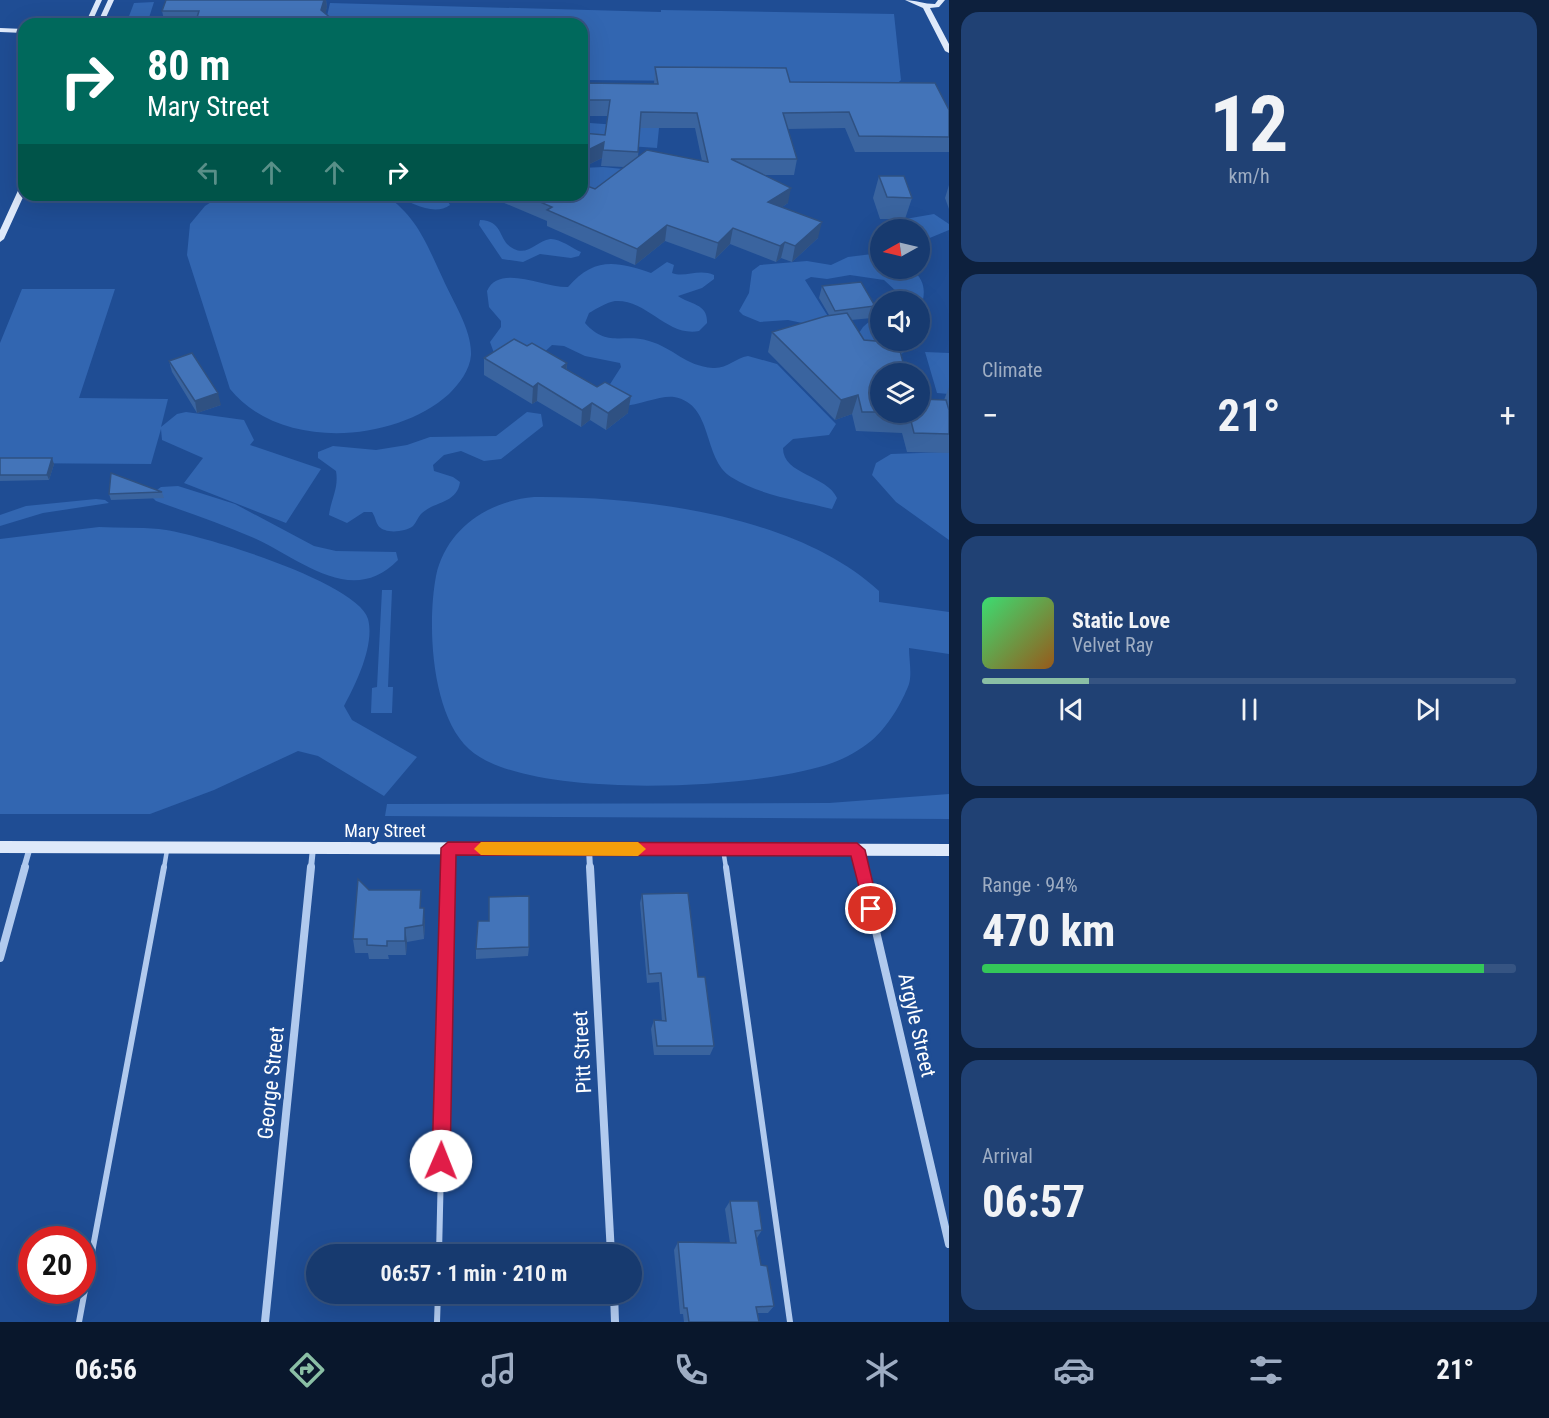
<!DOCTYPE html>
<html lang="en">
<head>
<meta charset="utf-8">
<style>
  :root { --surface:#173a6f; --page:#204174; --text:#f1f3f6; --muted:#9eadc3; --line:#365482; --accent:#8abfa5 }
  body { margin:0; font-family:"Roboto Condensed",sans-serif; background:var(--page); color:var(--text); height:100vh; display:flex; flex-direction:column; font-size:22px; white-space:nowrap }
  * { box-sizing:border-box; margin:0 }
  p { font-size:20px; color:var(--muted) }
  .icon { flex:none; width:33px; height:33px; fill:none; stroke:currentColor; stroke-width:2; stroke-linecap:round; stroke-linejoin:round }
  .map { position:relative; flex:1; overflow:hidden }
  .details { display:flex; flex-direction:column; gap:12px; padding:12px; background:#0d203d; width:600px }
  .details>* { flex:none }
  .banner { position:absolute; left:18px; top:18px; width:570px; height:183px; border-radius:18px; box-shadow:0 6px 24px #0002,0 0 0 2px var(--line); background:#00695c; color:#fff; overflow:hidden }
  .needle { width:39px; rotate:262deg }
  .controls { position:absolute; left:870px; top:219px; display:grid; gap:12px }
  .controls a { display:grid; place-items:center; width:60px; height:60px; border-radius:50%; background:var(--surface); box-shadow:0 6px 24px #0002,0 0 0 2px var(--line); font-size:30px }
  .speed { position:absolute; left:18px; top:1226px; display:flex; gap:12px; font-size:30px; font-weight:700; text-align:center }
  .speed>* { display:grid; place-content:center; width:78px; height:78px; border-radius:50%; background:var(--surface); box-shadow:0 6px 24px #0002,0 0 0 2px var(--line); line-height:1 }
  .speed .limit { border:9px solid #d22; background:#fff; color:#111 }
  .pin { position:absolute; display:grid; place-items:center; width:51px; height:51px; color:#fff; margin:-26px; border:3px solid #fff; border-radius:50%; box-shadow:0 2px 6px #0007 }
  .me { position:absolute; width:66px; margin:-33px; rotate:1deg; stroke-linejoin:round; filter:drop-shadow(0 0 4px #0008) }
  .turn { display:flex; align-items:center; gap:21px; height:126px; padding:0 30px; font-size:27px }
  .turn .icon { width:78px; height:78px; stroke-width:2.5 }
  .turn b { display:block; font-size:42px; line-height:51px }
  .lanes { display:flex; align-items:center; height:57px; padding:0 30px; background:#0003; justify-content:center; gap:30px; direction:ltr }
  .lanes .off { opacity:.35 }
  .big { font-size:45px; font-weight:700; line-height:1.1 }
  .details .tile { flex:1; display:flex; flex-direction:column; justify-content:center; gap:9px; min-width:0; padding:0 21px; border-radius:18px; background:var(--page) }
  .details .dial { align-items:center; gap:0 }
  .dial b { font-size:78px; line-height:1 }
  .song { display:flex; align-items:center; gap:18px }
  .cover { width:72px; height:72px; border-radius:9px; background:linear-gradient(135deg,hsl(140 70% 55%),hsl(30 70% 35%)) }
  .played { height:6px; border-radius:3px; background:linear-gradient(90deg,var(--accent) 20%,var(--line) 20%) }
  .keys { display:flex; justify-content:space-around; direction:ltr }
  .heat { display:flex; justify-content:space-between; align-items:center; font-size:33px; direction:ltr }
  .charge { height:9px; border-radius:4px; background:linear-gradient(90deg,#34c759 94%,var(--line) 0) }
  .trip { position:absolute; left:306px; top:1244px; width:336px; height:60px; border-radius:30px; background:var(--surface); box-shadow:0 6px 24px #0002,0 0 0 2px var(--line); font-weight:700; line-height:60px; text-align:center }
  .tab-bar { display:flex; height:96px; justify-content:space-around; align-items:center; background:#09172c; color:var(--muted) }
  .tab-bar .icon { width:42px; height:42px }
  .tab-bar .active { color:var(--accent) }
  .tab-bar b { font-size:27px; color:var(--text) }
  main { display:flex; flex:1; min-height:0 }
  .map>svg:first-child { display:block }
  .green { fill:#3266b1 }
  .lines { fill:none; stroke-linecap:round; stroke-linejoin:round }
  .lane-far1 { stroke:#b1caee; stroke-width:4.5 }
  .lane { stroke:#b1caee; stroke-width:6 }
  .street-far1 { stroke:#b1caee; stroke-width:6 }
  .street { stroke:#b1caee; stroke-width:8 }
  .secondary { fill:#dee9fa; fill-rule:evenodd }
  .wall { fill:#3a649f; fill-rule:evenodd }
  .shaded-wall { fill:#2f5182 }
  .building { fill:#4374b9; stroke:#2f5182; stroke-width:1.5 }
  .route { fill:#e11d48; stroke:#92132f; stroke-width:1.5 }
  .slow { fill:#f59e0b }
  .labels { text-anchor:middle; dominant-baseline:central; stroke-width:6; stroke-linejoin:round; paint-order:stroke }
  .street-label { font-size:18px; fill:#fff; stroke:#1f4d94 }
  .near-street-label { font-size:21px; fill:#fff; stroke:#1f4d94 }
</style>
</head>
<body>
<main>
<div class="map">
<svg width="949" height="1322" viewBox="0 0 949 1322">
  <rect width="100%" height="100%" fill="#1f4d94"/>
  <!-- green -->
  <path class="green" d="M154,2L147,24H126L134,3Z
    M330,3L661,12V10L894,14L901,80L889,91L821,82L582,80V24H343L344,17L327,16Z
    M590,123L659,128L657,148L586,143Z
    M603,167L623,169L599,189L582,188V168Z
    M222,195H385C417,216 427,245 443,279C453,302 472,330 471,355C470,370 459,384 449,394C393,444 279,450 230,389L187,255L190,224L205,206Z
    M397,195H444L450,205C435,216 411,204 397,195Z
    M934,214L949,224V230L920,242V230H880V228L881,224L888,222Z
    M480,220C505,221 497,241 514,249C528,256 537,241 550,239C559,238 572,248 581,252L579,256L571,258L540,254L523,262L502,259L479,225Z
    M880,253V268L912,269C926,282 926,292 920,311V302L893,301L897,292L884,280L850,275L827,279L811,277L805,280L829,318L812,325L788,320L760,322L743,315L739,311L749,293L752,271L760,265L807,261L831,265L848,257Z
    M667,262L674,265L672,273C685,278 699,268 714,275V279L702,288L678,296C690,305 708,303 707,323L699,331C667,337 647,299 615,301C607,302 596,309 589,313L585,323C607,348 624,333 649,341C674,348 685,366 713,368C727,369 735,358 748,356L777,364L836,424L829,435L793,439L783,448C783,475 827,475 837,498L832,509C798,500 761,496 731,477C702,458 714,404 674,397C662,395 638,405 624,406L605,392L621,367L620,363L585,356L564,346L552,345L539,357L494,353L490,342L501,327V321L489,307L487,291C499,263 545,288 568,287C594,257 616,261 651,273Z
    M22,289H115L79,398L168,399L161,427L177,414L186,412L244,420L254,440L250,445L321,469L286,523L184,483L203,458L162,440L161,429L151,464L0,463V343Z
    M880,312V340H919L899,356L851,345L863,327Z
    M925,352L949,353V394L937,393Z
    M527,412L541,414L543,426L501,459L484,461L461,451L444,455L433,465L434,471L453,477L460,482C457,504 434,501 421,514C418,517 416,523 413,526C407,531 392,533 385,530C375,527 377,519 372,512H364L347,523L329,515C331,499 339,488 336,471L318,458V452L333,446L376,450L407,445L430,437L496,436Z
    M949,452V540L896,502L872,475L876,463L891,454Z
    M178,486L235,504L314,546L336,551L396,552L398,560C352,608 299,558 254,538C222,524 189,513 156,501L150,495L161,487Z
    M534,497C642,496 797,515 879,591V602L949,612V654L909,648C909,659 912,674 909,684C902,703 887,728 871,741C860,750 846,758 832,763C762,789 526,802 469,749C431,714 427,624 436,576C446,529 488,501 534,497Z
    M96,499L105,500L109,503L43,513L0,526V515L26,506Z
    M99,527C119,528 139,527 159,529C197,533 358,582 368,619C375,645 356,684 344,706L352,720L417,757L384,796L318,756L298,751L214,790L150,814H0V539Z
    M382,590H392L388,687H393L392,713H371L372,688L377,687Z
    M949,794V819L385,816L387,804L829,803Z"/>
  <g class="lines">
    <!-- lane-far1 -->
    <path class="lane-far1" d="M723,849L726,868
      M164,868L167,850
      M448,868V848"/>
    <!-- lane -->
    <path class="lane" d="M726,867L790,1322
      M439,1254L448,867
      M79,1322L164,867
      M437,1322L438,1293"/>
    <!-- street-far1 -->
    <path class="street-far1" d="M589,849L590,868
      M857,850L861,868
      M24,868L30,847
      M311,868L313,848"/>
    <!-- street -->
    <path class="street" d="M590,867L611,1254
      M861,867L949,1244
      M0,958L25,867
      M614,1293L615,1322
      M265,1322L311,867"/>
    <!-- secondary -->
    <path class="secondary" d="M96,0H102L91,24H85Z
      M108,0H114L103,24H97Z
      M905,0C915,0 924,4 935,4L938,0H945L939,7L930,8L949,44V53L945,51L923,8Z
      M0,28L24,29V33L0,32Z
      M21,184H24V195L4,239L0,242V230Z
      M0,841L949,844V856L0,853Z"/>
  </g>
  <!-- wall -->
  <path class="wall" d="M166,0H326L327,7L325,13L338,24H165L162,11Z
    M655,67L790,82L949,110V152H855L845,128L788,129L797,159L794,175H765L788,203L782,207L818,238L792,262L781,258L776,262L730,244L715,259L665,241L635,265L547,226V221L502,202L500,195H582L595,189L624,167L601,166L602,158L582,168V133L605,135L608,116H582V83L654,84ZM640,128H695L702,161L638,157Z
    M879,176L912,198L905,219H880L873,198Z
    M949,185V209L945,198Z
    M822,286L875,306L872,318L851,320L880,412L944,400L949,387V453L907,452L902,433L856,431L852,414L835,420L768,352L772,332L829,315L819,298Z
    M527,346L567,363V370L597,387L628,413L606,430L590,420L581,427L537,401L532,404L484,375V358Z
    M169,361L221,405L197,413L172,372Z
    M0,458L54,464L49,480L0,481Z
    M162,492L164,498L111,500L109,494Z
    M369,890L422,908L425,922L424,939L407,942L406,955H388L389,959H369L368,953H355L353,939Z
    M642,894L698,977L714,1046L710,1055H654L651,1029L654,1020L662,1021L659,982L647,983L640,903Z
    M489,921L529,947L528,956L476,959V949Z
    M730,1201L762,1230L757,1238L761,1265L774,1306L768,1313H758L759,1322H684L683,1314H680L674,1250L678,1242L730,1243L725,1209Z"/>
  <!-- shaded-wall -->
  <path class="shaded-wall" d="M324,0H326L327,7L323,24L321,10Z
    M604,142L602,158L582,168V153Z
    M791,188L788,203L765,218L768,202Z
    M822,222L818,238L792,262L795,246Z
    M667,225L665,241L635,265L637,249Z
    M733,228L730,244L715,259L718,243Z
    M785,242L781,258L776,262L780,246Z
    M567,363L566,380L562,367Z
    M538,383L537,401L532,404L533,387Z
    M218,393L221,405L197,413L195,401Z
    M858,395L852,414L835,420L841,400Z
    M631,396L628,413L606,430L608,413Z
    M592,403L590,420L581,427L582,410Z
    M52,458L54,464L49,480L47,475Z
    M424,908L425,922L424,939L423,925Z
    M405,928L407,942L406,955L405,941Z"/>
  <!-- building -->
  <path class="building" d="M166,0H324L321,10L338,24H195L199,11H162Z
    M655,67L786,68L790,82L935,83L949,110V137L859,136L849,112L783,113L797,159H731L791,188L768,202L822,222L795,246L785,242L780,246L733,228L718,243L667,225L637,249L547,210L552,207L524,195H582V184L595,189L647,150L708,162L697,113L641,112L638,152L603,150L604,142L582,153V133L605,135L610,100H582V83L658,84Z
    M879,176H904L912,198L887,197Z
    M861,282L875,306L835,311L822,286Z
    M847,313L864,340L898,343L906,374H880V412H862L858,395L841,400L772,332L826,316Z
    M514,339L527,346L532,343L567,363L562,367L597,387L605,382L631,396L608,413L592,403L582,410L538,383L533,387L484,358Z
    M192,353L218,393L195,401L169,361Z
    M920,399L946,400L949,410V434L914,433L909,413L884,412H920Z
    M0,458H52L47,475H0Z
    M111,473L162,492L109,494Z
    M358,879L369,890H421L420,908H424L423,925L405,928V941H387V946L367,945V939H353Z
    M688,893L698,977H705L714,1046H657L654,1020L666,1021L661,973L649,974L642,894Z
    M529,896V947L476,949L478,921H489V897Z
    M730,1201H758L762,1230L755,1231L761,1265L767,1266L774,1306L756,1307L759,1322H689L687,1308H684L678,1242L736,1243Z"/>
  <!-- route -->
  <path class="route" d="M448,842L857,843L865,850L879,909L877,914L871,916L866,914L851,856L456,855L450,1161L447,1167L441,1170L434,1167L432,1161L441,848Z"/>
  <!-- slow -->
  <path class="slow" d="M481,842H638L646,849L638,856L481,855L474,849Z"/>
  <g class="labels">
    <!-- street labels -->
    <g class="street-label">
      <text x="385" y="830">Mary Street</text>
    </g>
    <!-- near-street labels -->
    <g class="near-street-label">
      <text transform="translate(917 1025) rotate(77)">Argyle Street</text>
      <text transform="translate(582 1052) rotate(-93)">Pitt Street</text>
      <text transform="translate(271 1083) rotate(-84)">George Street</text>
    </g>
  </g>
</svg>
<div class="controls">
<a><svg class="needle" viewBox="-14 -14 28 28"><path d="M0-13l5 13h-10z" fill="#e53935"/><path d="M0 13l5-13h-10z" fill="#9eadc3"/></svg></a>
<a><svg class="icon" aria-label="sound" viewBox="0 0 24 24"><path d="M4 9h4l5-4v14l-5-4H4zM17 9q2 3 0 6"/></svg></a>
<a><svg class="icon" aria-label="layers" viewBox="0 0 24 24"><path d="M12 4l9 5-9 5-9-5zM3 14l9 5 9-5"/></svg></a>
</div>
<div class="speed"><div class="limit">20</div></div>
<div class="pin" style="left:871px;top:909px;background:#d93025"><svg class="icon" aria-label="arrive" viewBox="0 0 24 24"><path d="M6 21V4h12l-3 4 3 4H6"/></svg></div>
<svg class="me" style="left:441px;top:1161px" viewBox="-20 -20 40 40"><circle r="19" fill="#fff"/><path d="M0-13L10 11 0 6-10 11z" fill="#e11d48"/></svg>
<div class="trip">06:57 · 1 min · 210 m</div>
<div class="banner">
<div class="turn"><svg class="icon" aria-label="right" viewBox="0 0 24 24"><path d="M7 20v-9h11M14 6l5 5-5 5"/></svg><div><b>80 m</b>Mary Street</div></div>
<div class="lanes"><svg class="icon off" aria-label="left" viewBox="0 0 24 24"><path d="M17 20v-9H6M10 6l-5 5 5 5"/></svg><svg class="icon off" aria-label="ahead" viewBox="0 0 24 24"><path d="M12 20V5M6 11l6-6 6 6"/></svg><svg class="icon off" aria-label="ahead" viewBox="0 0 24 24"><path d="M12 20V5M6 11l6-6 6 6"/></svg><svg class="icon" aria-label="right" viewBox="0 0 24 24"><path d="M7 20v-9h11M14 6l5 5-5 5"/></svg></div>
</div>
</div>
<section class="details">
<div class="tile dial"><b>12</b><p>km/h</p></div>
<div class="tile"><p>Climate</p>
<div class="heat"><a>−</a><b class="big">21°</b><a>+</a></div>
</div>
<div class="tile">
<div class="song"><i class="cover"></i><div><b>Static Love</b><p>Velvet Ray</p></div></div>
<div class="played"></div>
<div class="keys"><svg class="icon" aria-label="previous" viewBox="0 0 24 24"><path d="M18 5L8 12l10 7zM5 5v14"/></svg><svg class="icon" aria-label="pause" viewBox="0 0 24 24"><path d="M8 5v14M16 5v14"/></svg><svg class="icon" aria-label="next" viewBox="0 0 24 24"><path d="M6 5l10 7-10 7zM19 5v14"/></svg></div>
</div>
<div class="tile"><p>Range · 94%</p><b class="big">470 km</b><div class="charge"></div></div>
<div class="tile"><p>Arrival</p><b class="big">06:57</b></div>
</section>
</main>
<nav class="tab-bar">
<b>06:56</b>
<svg class="icon active" aria-label="directions" viewBox="0 0 24 24"><path d="M12 3l9 9-9 9-9-9zM9 14v-3h6M13 9l2 2-2 2"/></svg>
<svg class="icon" aria-label="music" viewBox="0 0 24 24"><path d="M9 18V5l10-2v13"/><circle cx="6" cy="18" r="3"/><circle cx="16" cy="16" r="3"/></svg>
<svg class="icon" aria-label="phone" viewBox="0 0 24 24"><path d="M5 4h4l2 5-3 2q2 4 5 5l2-3 5 2v4C11 20 4 13 5 4z"/></svg>
<svg class="icon" aria-label="climate" viewBox="0 0 24 24"><path d="M12 3v18M4 7l16 10M4 17L20 7"/></svg>
<svg class="icon" aria-label="car" viewBox="0 0 24 24"><path d="M5 17H2v-5l4-1 3-4h7l3 4 3 1v5h-3M9 17h6M6 11h13"/><circle cx="7" cy="17" r="2"/><circle cx="17" cy="17" r="2"/></svg>
<svg class="icon" aria-label="filters" viewBox="0 0 24 24"><path d="M4 7h16M4 17h16"/><circle cx="9" cy="7" r="2"/><circle cx="15" cy="17" r="2"/></svg>
<b>21°</b>
</nav>
</body>
</html>
